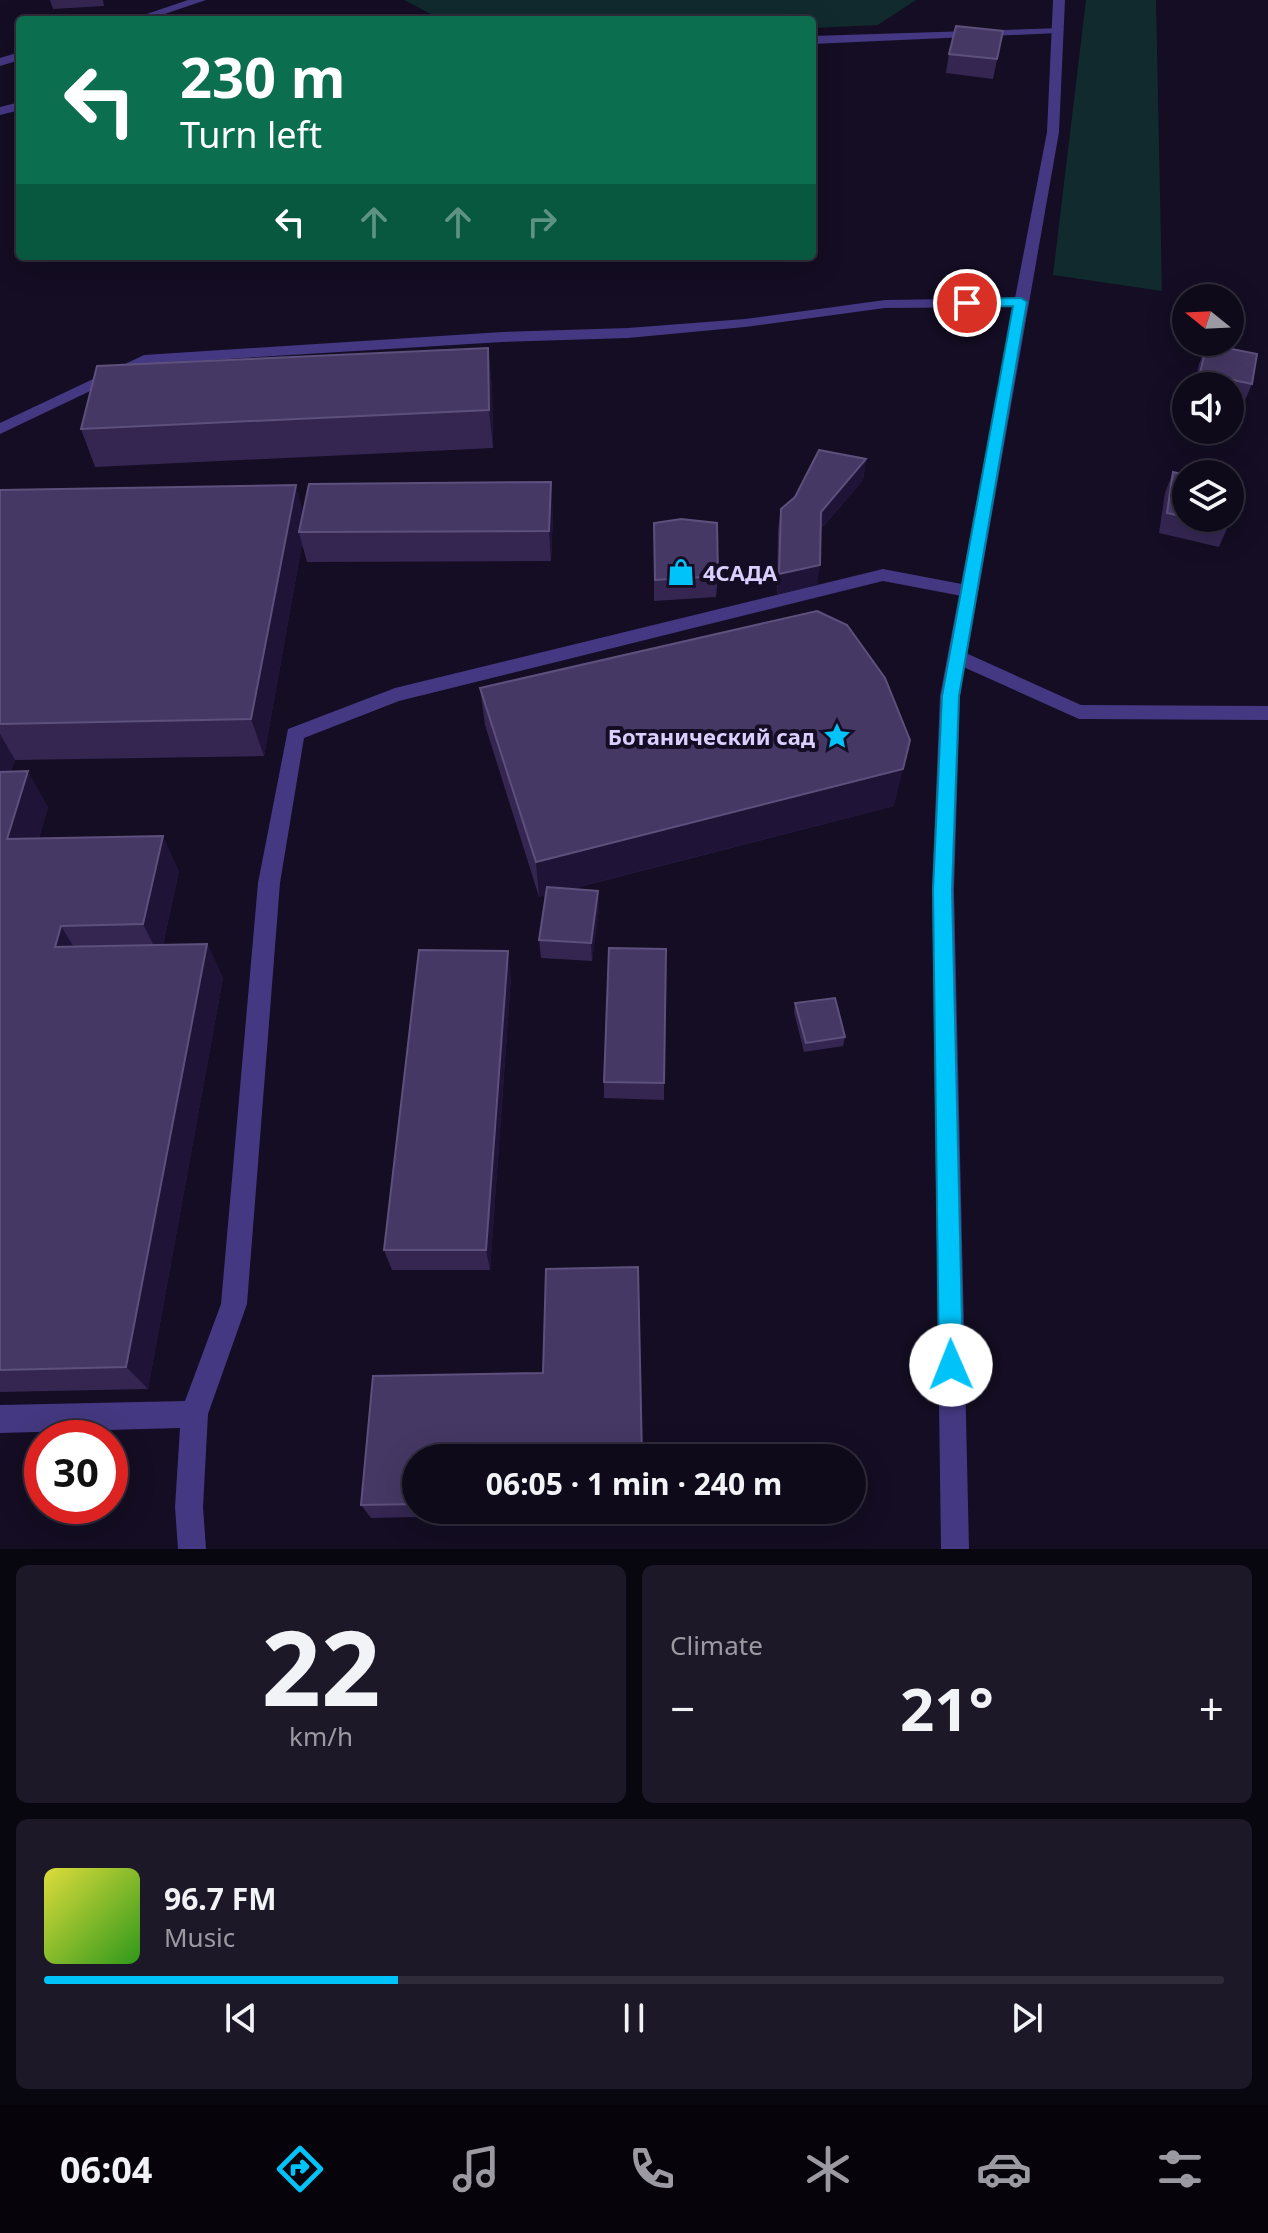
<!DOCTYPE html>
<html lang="en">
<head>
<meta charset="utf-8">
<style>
  :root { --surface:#0f0a1a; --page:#1d1827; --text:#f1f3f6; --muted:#9b9aa2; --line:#2f2b39; --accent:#00c3fa }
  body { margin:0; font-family:"Noto Sans",sans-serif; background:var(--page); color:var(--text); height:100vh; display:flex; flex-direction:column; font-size:30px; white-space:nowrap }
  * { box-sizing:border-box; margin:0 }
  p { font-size:26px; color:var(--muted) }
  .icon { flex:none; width:44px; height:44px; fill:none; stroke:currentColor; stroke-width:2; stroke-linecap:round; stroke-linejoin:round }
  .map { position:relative; height:1549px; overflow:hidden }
  .sheet { display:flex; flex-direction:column; gap:16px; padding:16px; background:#08060e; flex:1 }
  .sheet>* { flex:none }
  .hud { position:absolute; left:16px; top:16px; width:800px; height:244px; border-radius:8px; box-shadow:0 8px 32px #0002,0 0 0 2px var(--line); background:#0b6e4f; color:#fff; overflow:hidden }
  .needle { width:52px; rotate:288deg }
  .fabs { position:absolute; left:1172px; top:284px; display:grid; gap:16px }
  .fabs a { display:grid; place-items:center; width:72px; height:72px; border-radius:50%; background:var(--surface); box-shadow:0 8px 32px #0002,0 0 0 2px var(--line); font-size:40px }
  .speed { position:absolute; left:24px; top:1420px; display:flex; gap:16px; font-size:40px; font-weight:700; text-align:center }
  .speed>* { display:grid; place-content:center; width:104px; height:104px; border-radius:50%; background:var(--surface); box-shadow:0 8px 32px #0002,0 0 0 2px var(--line); line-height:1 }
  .speed .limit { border:12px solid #d22; background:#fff; color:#111 }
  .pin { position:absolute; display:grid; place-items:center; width:68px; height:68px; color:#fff; margin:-34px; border:4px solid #fff; border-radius:50%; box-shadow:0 2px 8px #0007 }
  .me { position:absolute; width:88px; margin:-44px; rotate:359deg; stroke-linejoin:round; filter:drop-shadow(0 0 6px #0008) }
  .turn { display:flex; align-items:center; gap:28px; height:168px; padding:0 32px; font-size:36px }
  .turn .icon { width:104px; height:104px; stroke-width:2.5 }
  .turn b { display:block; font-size:56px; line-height:68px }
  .lanes { display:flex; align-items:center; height:76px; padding:0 32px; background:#0003; justify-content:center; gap:40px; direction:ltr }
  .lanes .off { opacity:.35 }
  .big { font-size:60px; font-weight:700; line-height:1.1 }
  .sheet .tile { flex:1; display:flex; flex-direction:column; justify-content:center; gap:12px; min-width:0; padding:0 28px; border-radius:12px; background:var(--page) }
  .sheet .dial { align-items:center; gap:0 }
  .dial b { font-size:104px; line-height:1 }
  .song { display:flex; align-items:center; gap:24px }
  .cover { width:96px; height:96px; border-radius:12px; background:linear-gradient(135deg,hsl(60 70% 55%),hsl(110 70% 35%)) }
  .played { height:8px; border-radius:4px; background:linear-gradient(90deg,var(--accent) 30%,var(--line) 30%) }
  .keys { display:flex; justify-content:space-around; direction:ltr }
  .heat { display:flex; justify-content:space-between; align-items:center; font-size:44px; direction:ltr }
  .sheet .tiles { flex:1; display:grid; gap:16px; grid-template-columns:1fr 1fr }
  .tile:last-child { grid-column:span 2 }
  .trip { position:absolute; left:402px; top:1444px; width:464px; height:80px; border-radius:40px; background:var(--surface); box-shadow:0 8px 32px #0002,0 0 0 2px var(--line); font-weight:700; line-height:80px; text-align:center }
  .tabs { display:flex; height:128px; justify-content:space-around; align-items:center; background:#06040a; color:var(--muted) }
  .tabs .icon { width:56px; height:56px }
  .tabs .on { color:var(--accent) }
  .tabs b { font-size:36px; color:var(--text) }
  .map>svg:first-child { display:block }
  .green { fill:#102a2d }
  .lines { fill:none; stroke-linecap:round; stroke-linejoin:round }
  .lane { fill:#443882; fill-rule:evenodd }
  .street { fill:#443882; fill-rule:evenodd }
  .wall { fill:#342651 }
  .shaded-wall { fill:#1f1437 }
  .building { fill:#453864; stroke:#5d507c; stroke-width:2 }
  .route { fill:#00c3fa; stroke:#007fa2; stroke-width:2 }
  .labels { text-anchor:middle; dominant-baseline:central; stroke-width:8; stroke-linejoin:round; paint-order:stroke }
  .poi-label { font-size:22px; font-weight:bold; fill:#dacfff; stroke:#140d23; text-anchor:start }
</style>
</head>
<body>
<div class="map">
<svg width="1268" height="1549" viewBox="0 0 1268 1549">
  <rect width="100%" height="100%" fill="#140d23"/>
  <!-- green -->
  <path class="green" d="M404,0H916L878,25L812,28V20H442Z
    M1086,0H1156L1162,291L1053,275Z"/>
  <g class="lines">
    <!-- lane -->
    <path class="lane" d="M1062,28L1064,30L1058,33L812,44V36Z
      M20,102V110L0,115V107Z
      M883,569L967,585L976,591L967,597L883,581L399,701L304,738L280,883L247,1304L208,1414L203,1507L206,1549H178L175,1507L180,1428L0,1433V1405L185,1401L221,1304L258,883L288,729L395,688Z
      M957,649L1081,705L1268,706V720L1079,719L950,661L948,656L950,651Z"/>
    <!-- street -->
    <path class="street" d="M188,0H206L147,20H129Z
      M1053,0H1065L1059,132L960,696L954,890L969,1549H941L932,890L940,696L1013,307L885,308L745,327L628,338L502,342L147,364L0,434V423L144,355L502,332L628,328L745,319L885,300L1015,298L1047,132Z
      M20,52V60L0,66V58Z"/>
  </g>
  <!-- wall -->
  <path class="wall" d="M50,0H103L104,6L53,9Z
    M1003,31L993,79L946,73L949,54Z
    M1207,344L1252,384L1243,405L1230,402V386H1194L1199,364Z
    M488,348L492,387L493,448L95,467L81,429Z
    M866,459L863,480L821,529L817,585L777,594L778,530L781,509Z
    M1173,472L1186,475V518H1229L1228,526L1219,547L1159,533L1165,493Z
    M0,490L303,513H553L551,561L307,562L302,544L264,756L15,760L11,771L48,807L39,838L179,871L163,945L207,944L223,978L148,1389L0,1392Z
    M654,523L718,576L716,597L654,601Z
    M480,688L894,806L571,889L598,891L599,909L592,961L541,958L539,940L546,895L539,897L485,725Z
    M511,977L490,1270H392L384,1250Z
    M795,1003L845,1037L843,1046L804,1052L794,1012Z
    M604,1082L664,1083V1100L604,1098Z
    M638,1267L642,1458H416V1510H642V1512L371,1518L361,1505L373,1376L543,1373L546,1269Z"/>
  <!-- shaded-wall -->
  <path class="shaded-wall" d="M488,348L492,387L493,448L489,410Z
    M866,459L863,480L818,532L821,512Z
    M551,482L553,513L551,561L549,531Z
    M296,485L306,523L299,532L302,544L264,756L251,719Z
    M820,565L817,585L777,594L779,574Z
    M0,734L15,760L0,806Z
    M903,769L894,806L539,897L536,862Z
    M28,771L48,807L28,874L7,839Z
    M163,836L179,871L160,958L143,924Z
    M598,891L599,909L592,961L591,943Z
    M61,926L81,959L55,947Z
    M207,944L223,978L148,1389L126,1367Z
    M508,951L511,977L490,1270L486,1250Z"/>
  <!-- building -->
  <path class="building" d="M956,26L1003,31L997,59L949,54Z
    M1207,344L1257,354L1252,384L1200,373Z
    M488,348L489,410L81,429L97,366Z
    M819,450L866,459L821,512L820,565L779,574L781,509L795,497Z
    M1173,472L1186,475V517L1167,513Z
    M551,482L549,531L299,532L309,484Z
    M1230,484L1234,485L1230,513Z
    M296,485L251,719L0,724V490Z
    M1191,518H1229L1228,526Z
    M681,519L717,523L718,576L655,580L654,523Z
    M817,611L847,625L885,678L910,740L903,769L536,862L480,688Z
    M28,771L7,839L163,836L143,924L61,926L55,947L207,944L126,1367L0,1370V772Z
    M547,887L598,891L591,943L539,940Z
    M609,948L666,949L664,1083L604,1082Z
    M419,950L508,951L486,1250H384Z
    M835,998L845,1037L806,1043L795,1003Z
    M638,1267L642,1458H416V1504L361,1505L373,1376L543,1373L546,1269Z"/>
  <!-- route -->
  <path class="route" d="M1021,298L1027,302L959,696L952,890L963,1365L960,1373L951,1377L942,1373L939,1365L933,890L942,696L1013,306L967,307L960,303L967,299Z"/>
  <!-- icons -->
  <defs>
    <g id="shop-bare" transform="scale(2.16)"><path d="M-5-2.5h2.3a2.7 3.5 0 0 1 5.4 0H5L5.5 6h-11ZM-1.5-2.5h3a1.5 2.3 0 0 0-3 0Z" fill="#00c3fa" stroke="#140d23" stroke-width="2.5" paint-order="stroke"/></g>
    <g id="sight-bare" transform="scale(2.16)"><path d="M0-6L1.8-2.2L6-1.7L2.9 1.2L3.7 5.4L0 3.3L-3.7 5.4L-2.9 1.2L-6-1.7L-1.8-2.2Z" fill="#00c3fa" stroke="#140d23" stroke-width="2.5" paint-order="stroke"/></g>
  </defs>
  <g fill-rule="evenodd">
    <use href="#shop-bare" x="681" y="572"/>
    <use href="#sight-bare" x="837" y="736"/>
  </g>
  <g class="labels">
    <!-- poi labels -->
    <g class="poi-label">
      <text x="703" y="572">4САДА</text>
      <text x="815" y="736" text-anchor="end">Ботанический сад</text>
    </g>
  </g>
</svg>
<div class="fabs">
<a><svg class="needle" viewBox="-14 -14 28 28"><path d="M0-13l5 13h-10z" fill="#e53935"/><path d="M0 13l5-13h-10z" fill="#9b9aa2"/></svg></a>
<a><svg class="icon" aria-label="sound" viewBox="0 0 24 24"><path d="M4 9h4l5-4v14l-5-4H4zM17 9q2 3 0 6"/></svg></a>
<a><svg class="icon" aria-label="layers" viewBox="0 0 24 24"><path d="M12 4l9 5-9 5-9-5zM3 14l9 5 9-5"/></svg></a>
</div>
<div class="speed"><div class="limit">30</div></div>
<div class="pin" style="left:967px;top:303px;background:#d93025"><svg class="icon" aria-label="arrive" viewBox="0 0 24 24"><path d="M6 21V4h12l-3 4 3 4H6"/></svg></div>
<svg class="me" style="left:951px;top:1365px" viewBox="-20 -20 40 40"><circle r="19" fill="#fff"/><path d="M0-13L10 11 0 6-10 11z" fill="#00c3fa"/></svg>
<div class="trip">06:05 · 1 min · 240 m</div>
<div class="hud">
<div class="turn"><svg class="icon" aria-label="left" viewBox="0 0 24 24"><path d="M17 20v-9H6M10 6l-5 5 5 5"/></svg><div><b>230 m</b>Turn left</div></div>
<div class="lanes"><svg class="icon" aria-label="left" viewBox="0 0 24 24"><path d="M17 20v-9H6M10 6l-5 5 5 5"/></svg><svg class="icon off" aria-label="ahead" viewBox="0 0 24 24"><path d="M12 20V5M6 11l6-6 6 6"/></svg><svg class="icon off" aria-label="ahead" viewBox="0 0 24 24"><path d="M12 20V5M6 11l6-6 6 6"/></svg><svg class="icon off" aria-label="right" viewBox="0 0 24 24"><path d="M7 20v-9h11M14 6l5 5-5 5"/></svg></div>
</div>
</div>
<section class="sheet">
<div class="tiles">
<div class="tile dial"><b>22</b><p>km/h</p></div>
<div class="tile"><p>Climate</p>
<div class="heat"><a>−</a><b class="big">21°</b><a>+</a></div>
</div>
<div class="tile">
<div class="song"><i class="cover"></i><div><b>96.7 FM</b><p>Music</p></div></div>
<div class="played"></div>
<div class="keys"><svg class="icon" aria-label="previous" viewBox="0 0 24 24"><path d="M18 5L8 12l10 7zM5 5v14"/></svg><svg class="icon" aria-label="pause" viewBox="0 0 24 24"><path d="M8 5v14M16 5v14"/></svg><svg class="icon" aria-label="next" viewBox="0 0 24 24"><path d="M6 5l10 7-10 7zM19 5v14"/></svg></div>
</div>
</div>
</section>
<nav class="tabs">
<b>06:04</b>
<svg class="icon on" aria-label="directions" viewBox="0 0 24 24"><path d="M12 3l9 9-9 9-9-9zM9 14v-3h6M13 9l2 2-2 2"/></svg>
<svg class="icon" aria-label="music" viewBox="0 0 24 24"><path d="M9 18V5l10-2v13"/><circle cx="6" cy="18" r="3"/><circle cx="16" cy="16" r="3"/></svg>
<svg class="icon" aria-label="phone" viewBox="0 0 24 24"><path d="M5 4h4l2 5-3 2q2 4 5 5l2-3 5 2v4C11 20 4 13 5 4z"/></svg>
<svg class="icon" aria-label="climate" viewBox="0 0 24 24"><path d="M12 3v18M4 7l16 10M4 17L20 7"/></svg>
<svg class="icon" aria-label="car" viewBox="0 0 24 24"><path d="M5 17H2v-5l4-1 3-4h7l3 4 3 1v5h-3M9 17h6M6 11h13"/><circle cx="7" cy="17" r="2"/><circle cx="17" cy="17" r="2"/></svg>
<svg class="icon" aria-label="filters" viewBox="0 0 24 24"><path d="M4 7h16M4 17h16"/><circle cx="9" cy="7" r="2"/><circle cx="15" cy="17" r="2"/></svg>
</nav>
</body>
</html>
